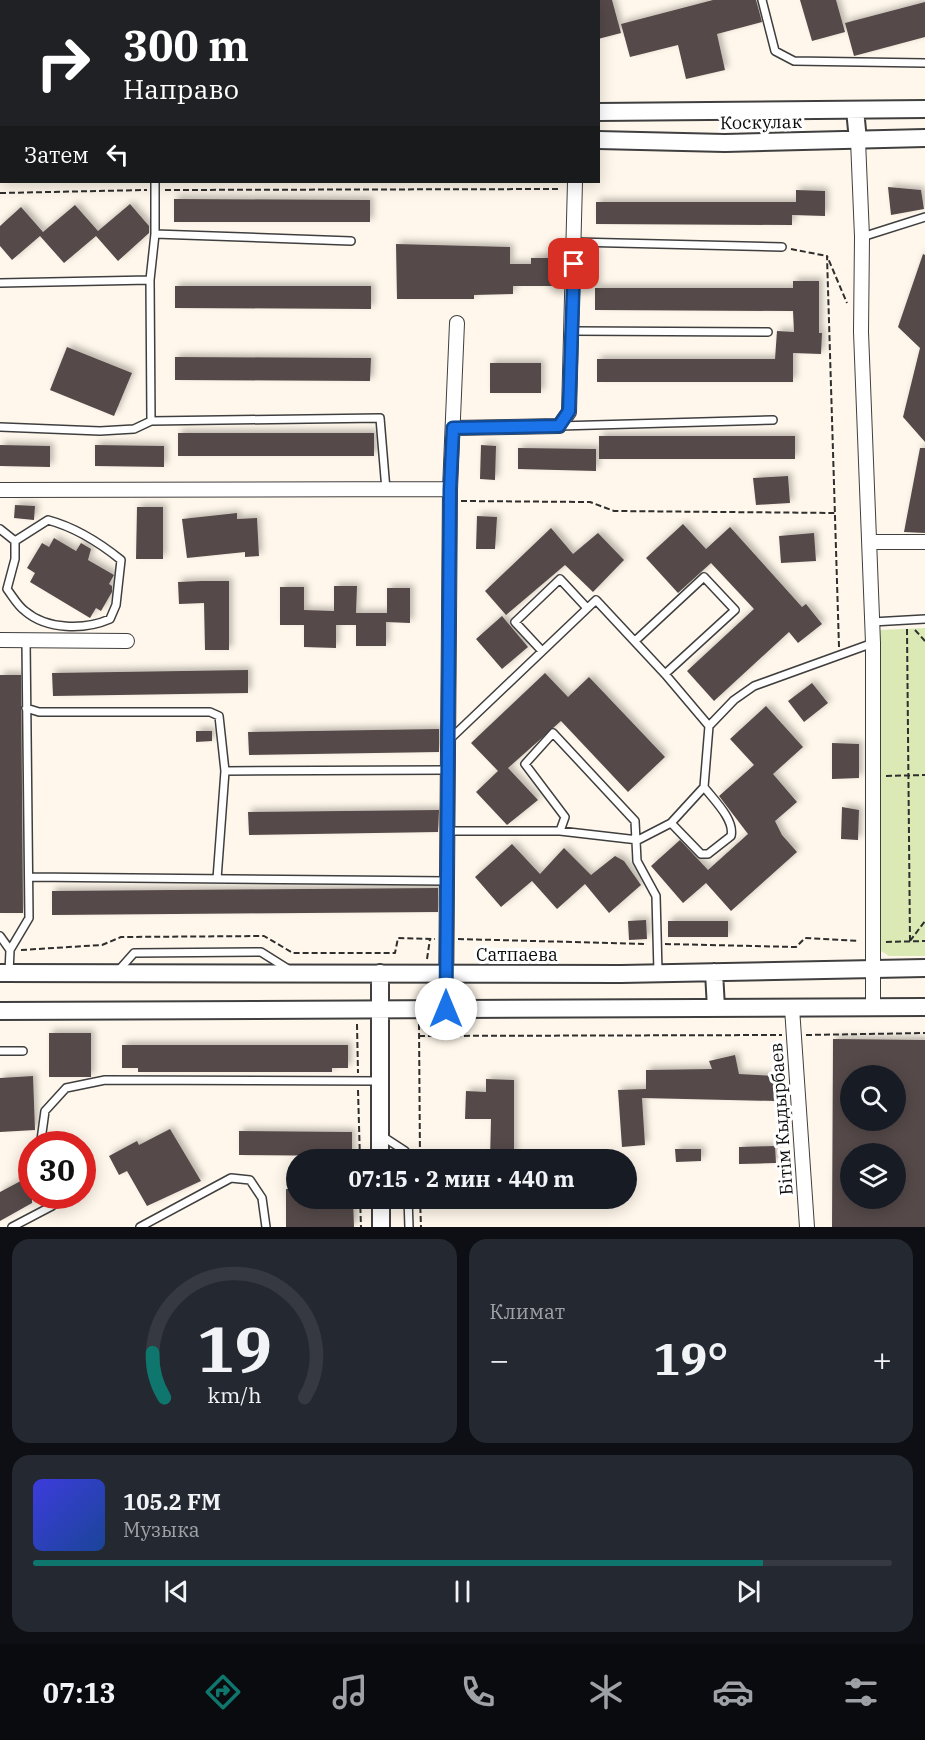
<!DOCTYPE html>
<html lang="ru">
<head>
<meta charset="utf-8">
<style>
  :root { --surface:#171b24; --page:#242831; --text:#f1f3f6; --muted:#9ea1a6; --line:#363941; --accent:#0f766e }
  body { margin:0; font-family:"IBM Plex Serif",serif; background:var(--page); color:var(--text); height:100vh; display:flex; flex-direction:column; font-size:22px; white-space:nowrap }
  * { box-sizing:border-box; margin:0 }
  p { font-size:20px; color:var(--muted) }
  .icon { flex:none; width:33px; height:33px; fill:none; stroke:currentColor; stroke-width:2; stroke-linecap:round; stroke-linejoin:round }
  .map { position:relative; height:1227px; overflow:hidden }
  .details { display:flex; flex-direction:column; gap:12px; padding:12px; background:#0d0f14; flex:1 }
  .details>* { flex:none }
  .banner { position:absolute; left:0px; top:0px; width:600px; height:183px; box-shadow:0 3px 15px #0003; background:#202124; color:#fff; overflow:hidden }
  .fabs { position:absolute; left:840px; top:1065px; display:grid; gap:12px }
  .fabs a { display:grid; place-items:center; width:66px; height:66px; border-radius:50%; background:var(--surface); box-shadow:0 3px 15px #0003; font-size:30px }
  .speed { position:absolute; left:18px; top:1131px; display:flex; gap:12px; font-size:30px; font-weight:700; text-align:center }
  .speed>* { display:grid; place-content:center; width:78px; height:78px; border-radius:50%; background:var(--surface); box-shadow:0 3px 15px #0003; line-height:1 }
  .speed .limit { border:9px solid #d22; background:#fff; color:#111 }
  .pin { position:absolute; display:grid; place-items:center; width:51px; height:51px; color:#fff; margin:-26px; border-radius:12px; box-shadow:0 3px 9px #0006 }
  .me { position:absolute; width:66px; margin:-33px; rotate:0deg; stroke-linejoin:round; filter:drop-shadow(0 0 4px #0008) }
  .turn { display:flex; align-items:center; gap:21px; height:126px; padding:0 24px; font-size:27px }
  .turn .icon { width:78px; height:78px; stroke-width:2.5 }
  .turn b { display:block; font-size:42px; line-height:51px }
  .then { display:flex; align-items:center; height:57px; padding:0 24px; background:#0003; gap:12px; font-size:22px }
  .big { font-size:45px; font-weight:700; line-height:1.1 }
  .details .card { flex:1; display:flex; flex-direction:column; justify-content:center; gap:9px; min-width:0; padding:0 21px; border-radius:18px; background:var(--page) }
  .details .dial { align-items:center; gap:0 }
  .dial svg { height:156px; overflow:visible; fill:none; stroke:var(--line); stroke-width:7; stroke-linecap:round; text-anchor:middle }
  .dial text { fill:var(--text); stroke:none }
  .song { display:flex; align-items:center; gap:18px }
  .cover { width:72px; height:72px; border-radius:9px; background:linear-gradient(135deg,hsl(240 70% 55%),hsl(220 70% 35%)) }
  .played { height:6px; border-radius:3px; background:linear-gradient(90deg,var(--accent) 85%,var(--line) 85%) }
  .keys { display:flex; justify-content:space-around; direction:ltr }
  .heat { display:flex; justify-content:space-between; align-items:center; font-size:33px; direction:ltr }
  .details .tiles { flex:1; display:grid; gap:12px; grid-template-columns:1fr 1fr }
  .card:last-child { grid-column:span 2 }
  .trip { position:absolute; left:286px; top:1149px; width:351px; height:60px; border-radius:30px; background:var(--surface); box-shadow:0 3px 15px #0003; font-weight:700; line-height:60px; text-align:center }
  .tab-bar { display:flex; height:96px; justify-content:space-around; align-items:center; background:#090b0e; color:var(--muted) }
  .tab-bar .icon { width:42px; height:42px }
  .tab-bar .current { color:var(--accent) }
  .tab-bar b { font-size:27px; color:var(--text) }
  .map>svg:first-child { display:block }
  .green { fill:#dbeab4 }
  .building { fill:#554a48; fill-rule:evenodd; filter:url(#shadow) }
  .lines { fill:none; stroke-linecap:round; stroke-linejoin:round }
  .service-casing { stroke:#3f3f3f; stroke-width:10 }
  .minor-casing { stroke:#3f3f3f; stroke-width:16 }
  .tertiary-casing { stroke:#3f3f3f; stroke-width:20 }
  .path { stroke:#2e2e2e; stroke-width:2; stroke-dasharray:6 3; stroke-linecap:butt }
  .service { stroke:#fff; stroke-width:7 }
  .minor { stroke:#fff; stroke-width:14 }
  .tertiary { stroke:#fff; stroke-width:16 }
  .route-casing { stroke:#114b97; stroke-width:15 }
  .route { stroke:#1a73e8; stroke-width:10 }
  .labels { text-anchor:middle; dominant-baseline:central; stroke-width:6; stroke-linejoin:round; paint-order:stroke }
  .street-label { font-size:18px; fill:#0c0c0c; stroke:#fff }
</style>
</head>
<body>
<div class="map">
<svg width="925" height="1227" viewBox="0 0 925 1227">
  <defs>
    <filter id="shadow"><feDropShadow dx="3.5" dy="-3.5" stdDeviation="3" flood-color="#0004"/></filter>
  </defs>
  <rect width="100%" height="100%" fill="#fff7eb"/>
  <!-- green -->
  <path class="green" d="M925,628V956H889L881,951L879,630Z"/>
  <!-- building -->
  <path class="building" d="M598,0H612L621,33L598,39Z
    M713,0H756L762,22L717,34L725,70L686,79L678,45L630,57L621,24Z
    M800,0H836L845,32L812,41Z
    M925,2V37L854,56L845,23Z
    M888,187L921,190L924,209L891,215Z
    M796,190L825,191V216L792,215V225L596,224V202H796Z
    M174,199L370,200V222H174Z
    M130,204L149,226V233L118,261L96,236L64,263L40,236L12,260L0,246V226L21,207L43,232L75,205L98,231Z
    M396,244L510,247V264H531V258H553V286H513V294L474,295V299H397Z
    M923,254L925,255V442L903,417L920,348L898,327Z
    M793,281H819V333H822L821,354L793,353V382H597V359H775L777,331L794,332L793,311L595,310V288H793Z
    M175,286H371V309L175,308Z
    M67,347L132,373L114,416L50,390Z
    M175,357L371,358L370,381L175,380Z
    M490,363H541V393H490Z
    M178,433H374V456H178Z
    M599,436H795V459H599Z
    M0,445L50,446V467L0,466Z
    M95,445L164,446V467L95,466Z
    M481,445L496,446L495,480L480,479Z
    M518,448L596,449V471L518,469Z
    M920,448H925V533L904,532Z
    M788,476L790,503L756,505L753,478Z
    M15,505L35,506L34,520L14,518Z
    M137,507H163V559H136Z
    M237,513V519L257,518L259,556L245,557V552L187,558L182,519Z
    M477,516L497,517L495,549H476Z
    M683,524L706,549L730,527L802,607L806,604L822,624L798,643L789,632L714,701L687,671L754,609L711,563L678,593L646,558Z
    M551,528L573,554L598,533L624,560L593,592L565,565L506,615L485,591Z
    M814,533L816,561L781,563L779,536Z
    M54,538L76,551L81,543L91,549L88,560L114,575L109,584L112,586V592L101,611L96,608L90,618L30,582L35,573L27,568L42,543L49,547Z
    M201,581H229V650H205L204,603L179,604L178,582Z
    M334,586H357L356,613H387V588H410V623L386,622V646H356V625H336V648L304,647V625H280V587H304V610L334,611Z
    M502,616L528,647L502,669L476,639Z
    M248,670V693L53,696L52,673Z
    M545,673L568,697L589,677L665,757L628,792L561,721L508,768L538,800L507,825L476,792L498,771L471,743Z
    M0,675H21L23,913H0Z
    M812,683L828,703L804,722L788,701Z
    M766,706L803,747L773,774L797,802L775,821L782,835L797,852L731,911L706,883L683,903L651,866L680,840L708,870L748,834L719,796L754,765L730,739Z
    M439,729V752L249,755L248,732Z
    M196,731H212V741L196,742Z
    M832,743L859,744V778L832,779Z
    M842,807L859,810L858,840L841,839Z
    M439,810L438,832L249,835L248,812Z
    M512,844L540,874L564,848L591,875L615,856L624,861L641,885L609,913L585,884L557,909L532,881L501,907L475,877Z
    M438,888V912L52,915V891Z
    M646,920L647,939L629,940L628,921Z
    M668,921H728V937H668Z
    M49,1033H91V1077H49Z
    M833,1039L925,1040V1227H832ZM850,1076H896V1120H850ZM850,1154H896V1198H850Z
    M122,1045H348V1068H332V1072H138V1068H122Z
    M735,1055L739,1074L775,1076L776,1101L642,1098L645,1145L622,1147L618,1090L646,1089V1070L712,1069L709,1061Z
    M33,1076L35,1130L0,1132V1078Z
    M486,1079L514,1080V1160H490L491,1119H465L466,1091L486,1092Z
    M170,1129L201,1181L147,1206L127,1171L119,1175L109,1156L137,1141L139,1145Z
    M239,1131L352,1132V1156L239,1155Z
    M775,1146L776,1163L739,1164V1147Z
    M675,1149H701V1161L676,1162Z
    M32,1175V1203L0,1221V1192Z
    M286,1189H297V1198H353L354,1227H286Z"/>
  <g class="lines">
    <!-- service casing -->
    <g class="service-casing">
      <path id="service" d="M441,0V2
        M762,0L775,51L794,61L925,63
        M155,234L351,241
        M862,237L925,217
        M575,242L782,247
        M0,283L150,280
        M573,331L768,332
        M151,421L150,280L155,234V182
        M559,426L773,420
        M0,427L100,431L134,429L151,421L380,418L386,490
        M48,520C74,527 100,543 121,560L116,605L110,619C85,630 47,630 25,611C18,606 13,597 7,589L15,559V541Z
        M0,529L15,541
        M872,622L925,619
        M635,641L704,577L735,610L665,674
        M542,651L515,622L560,579L587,608
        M26,708L39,712H210L219,716L225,771L217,879
        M449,740L596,600L665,674L709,726
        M225,771L448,770
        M671,823L701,854H708L731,836C735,820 714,800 704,787
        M448,831H560L638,840L671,823L704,787L709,726L734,700L754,686L873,643
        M560,831L565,817L525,764L553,733L635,821L637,861L656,896L658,972
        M30,877L447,881
        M0,936L10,950
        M118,971L134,953L261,952L288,969
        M9,973L10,950L29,918L26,641
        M0,1051H23
        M382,1136L405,1151L406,1160
        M44,1144L41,1140L45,1111L66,1088L105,1080L380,1081
        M408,1198L409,1227
        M12,1227L52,1206L62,1196
        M140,1227L231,1178L250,1180L262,1198L266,1227"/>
    </g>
    <!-- minor casing -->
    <g class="minor-casing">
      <path id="minor" d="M504,0V2
        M858,140L862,237L861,332L873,643V1007
        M453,428L559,426L569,412L575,182
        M0,490L450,489
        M870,542H925
        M0,640L127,641
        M792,1008L807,1227
        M446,1009L450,489L457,323"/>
    </g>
    <!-- tertiary casing -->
    <g class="tertiary-casing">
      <path id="tertiary" d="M855,110L858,140
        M598,112L925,109
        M0,119H2
        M598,140L725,143L925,138
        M0,144H2
        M714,972L716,1008
        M0,973L621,974L925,968
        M380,973V1160
        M0,1011L925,1007
        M381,1198V1227"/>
    </g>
    <!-- path -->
    <path class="path" d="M165,190L561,189
      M0,193L147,190
      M791,249L827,256
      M461,501L590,502L614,511L835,513
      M907,629L910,941
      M915,630L925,641
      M839,647L827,256L847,303
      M886,776L925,775
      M458,939L647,944
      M910,941L925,921
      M886,942L925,941
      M665,944L796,947L805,938L859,941
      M21,950L102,945L121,937L264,936L293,953H395L398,938L435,939
      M427,959L430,939
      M357,1024L358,1073
      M419,1024L420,1160
      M806,1035L925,1033
      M419,1036L782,1035
      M358,1090L360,1160
      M360,1198L361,1227
      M420,1198L421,1227"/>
    <!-- service -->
    <use href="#service" class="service"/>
    <!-- minor -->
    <use href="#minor" class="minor"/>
    <!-- tertiary -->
    <use href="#tertiary" class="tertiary"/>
  </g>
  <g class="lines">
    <!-- route casing -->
    <g class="route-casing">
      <path id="route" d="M446,1009L450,489L453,428L559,426L569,411L574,264"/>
    </g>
    <!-- route -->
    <use href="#route" class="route"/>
  </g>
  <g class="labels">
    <!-- street labels -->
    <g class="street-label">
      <text transform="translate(761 122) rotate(-1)">Коскулак</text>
      <text x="517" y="954">Сатпаева</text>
      <text transform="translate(781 1119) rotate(-94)">Бiтiм Кыдырбаев</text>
    </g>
  </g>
</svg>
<div class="fabs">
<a><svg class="icon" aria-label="search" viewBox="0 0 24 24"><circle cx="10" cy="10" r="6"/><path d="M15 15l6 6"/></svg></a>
<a><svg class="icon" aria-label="layers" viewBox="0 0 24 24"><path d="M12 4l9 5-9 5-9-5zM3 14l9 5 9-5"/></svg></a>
</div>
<div class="speed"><div class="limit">30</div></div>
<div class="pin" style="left:574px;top:264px;background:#d93025"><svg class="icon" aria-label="arrive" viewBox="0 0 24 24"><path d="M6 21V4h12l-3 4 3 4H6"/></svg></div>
<svg class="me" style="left:446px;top:1009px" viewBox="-20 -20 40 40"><circle r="19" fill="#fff"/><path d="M0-13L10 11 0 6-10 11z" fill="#1a73e8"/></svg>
<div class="trip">07:15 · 2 мин · 440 m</div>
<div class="banner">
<div class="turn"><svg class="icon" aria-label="right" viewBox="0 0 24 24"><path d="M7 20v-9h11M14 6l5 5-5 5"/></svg><div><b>300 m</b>Направо</div></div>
<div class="then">Затем<svg class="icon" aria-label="left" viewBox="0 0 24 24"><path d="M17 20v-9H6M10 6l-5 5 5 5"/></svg></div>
</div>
</div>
<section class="details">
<div class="tiles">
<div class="card dial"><svg viewBox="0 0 100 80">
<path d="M14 69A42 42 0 1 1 86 69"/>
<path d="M14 69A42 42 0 0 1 8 46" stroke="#0f766e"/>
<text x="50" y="56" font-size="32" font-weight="700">19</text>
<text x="50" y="72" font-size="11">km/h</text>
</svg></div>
<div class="card"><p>Климат</p>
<div class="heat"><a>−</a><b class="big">19°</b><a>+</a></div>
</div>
<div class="card">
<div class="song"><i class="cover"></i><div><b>105.2 FM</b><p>Музыка</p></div></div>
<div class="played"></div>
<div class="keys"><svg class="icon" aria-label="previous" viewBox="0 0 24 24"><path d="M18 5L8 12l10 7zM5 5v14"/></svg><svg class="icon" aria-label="pause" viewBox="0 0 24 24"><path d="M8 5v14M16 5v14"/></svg><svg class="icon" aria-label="next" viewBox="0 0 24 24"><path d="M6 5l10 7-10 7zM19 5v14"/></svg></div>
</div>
</div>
</section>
<nav class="tab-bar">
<b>07:13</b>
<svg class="icon current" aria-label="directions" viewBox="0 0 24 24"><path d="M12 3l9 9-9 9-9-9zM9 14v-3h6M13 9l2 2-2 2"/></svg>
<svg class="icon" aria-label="music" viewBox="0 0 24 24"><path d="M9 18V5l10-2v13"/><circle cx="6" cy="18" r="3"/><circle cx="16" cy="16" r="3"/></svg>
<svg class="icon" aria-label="phone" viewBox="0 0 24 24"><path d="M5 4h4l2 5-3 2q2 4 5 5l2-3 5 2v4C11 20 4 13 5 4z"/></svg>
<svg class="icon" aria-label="climate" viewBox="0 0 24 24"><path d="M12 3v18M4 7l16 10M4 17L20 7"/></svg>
<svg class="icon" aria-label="car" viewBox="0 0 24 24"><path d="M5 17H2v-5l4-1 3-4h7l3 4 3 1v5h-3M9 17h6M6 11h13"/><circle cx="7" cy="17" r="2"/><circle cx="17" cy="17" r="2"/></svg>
<svg class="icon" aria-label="filters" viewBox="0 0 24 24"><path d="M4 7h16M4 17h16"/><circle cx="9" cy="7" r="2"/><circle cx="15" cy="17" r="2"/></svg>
</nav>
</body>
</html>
